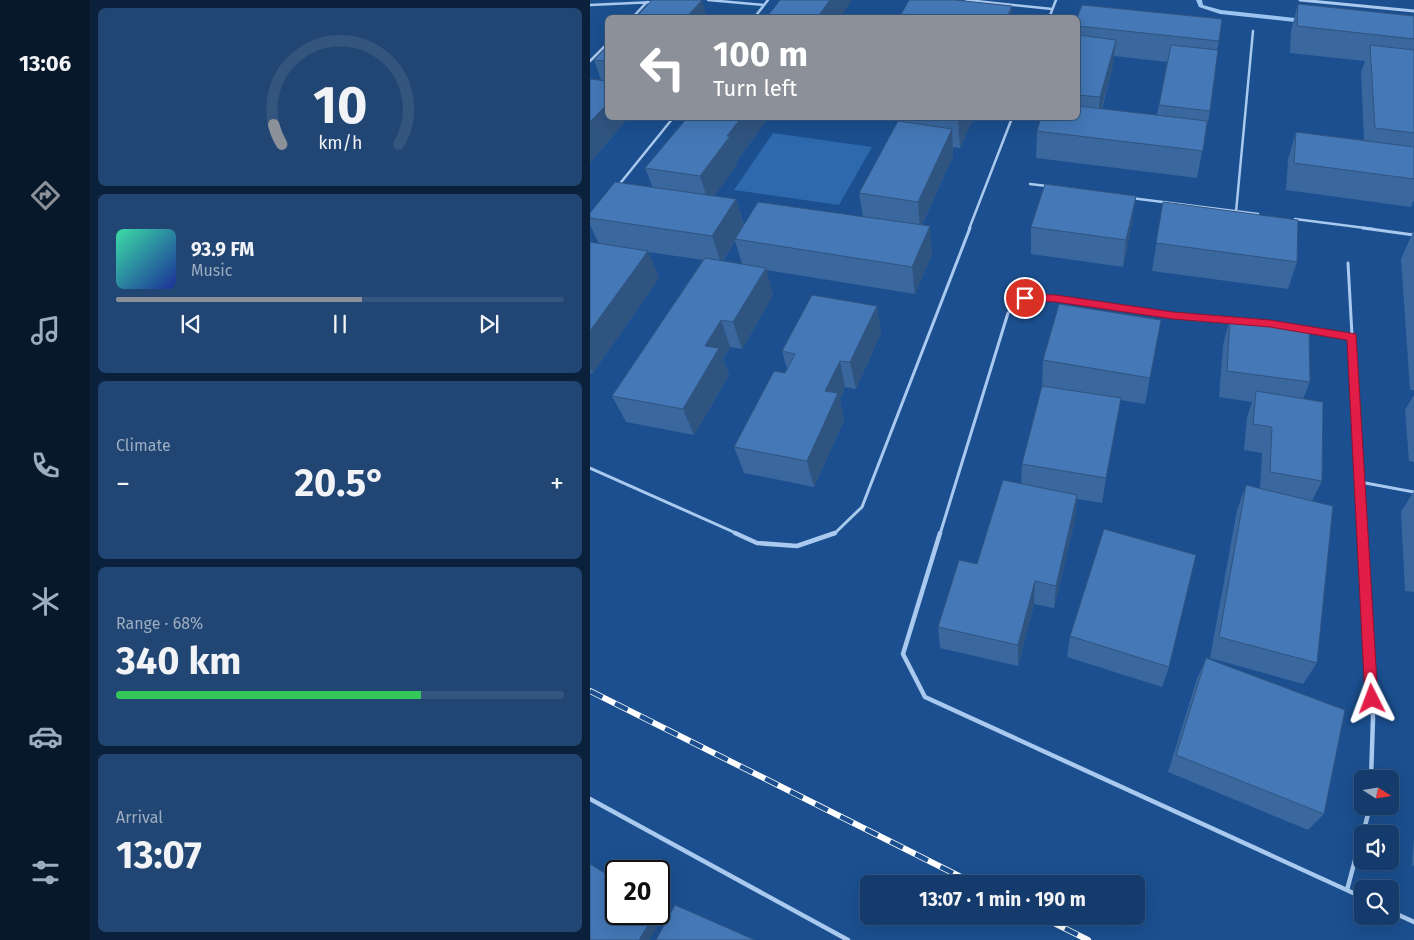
<!DOCTYPE html>
<html lang="en">
<head>
<meta charset="utf-8">
<style>
  :root { --surface:#143b6b; --page:#214673; --text:#f1f3f6; --muted:#9dadc1; --line:#33557e; --accent:#8c9099 }
  body { margin:0; font-family:"Fira Sans",sans-serif; background:var(--page); color:var(--text); height:100vh; display:flex; flex-direction:column; font-size:19px; white-space:nowrap }
  * { box-sizing:border-box; margin:0 }
  p { font-size:16px; color:var(--muted) }
  .icon { flex:none; width:28px; height:28px; fill:none; stroke:currentColor; stroke-width:2; stroke-linecap:round; stroke-linejoin:round }
  .map { position:relative; flex:1; overflow:hidden }
  .panel { display:flex; flex-direction:column; gap:8px; padding:8px; background:#0b203b; width:500px }
  .panel>* { flex:none }
  .hud { position:absolute; left:15px; top:15px; width:475px; height:105px; border-radius:8px; box-shadow:0 5px 20px #0002,0 0 0 1px var(--line); background:#8c9099; color:#fff; overflow:hidden }
  .needle { width:32px; rotate:102deg }
  .controls { position:absolute; left:764px; top:770px; display:grid; gap:10px }
  .controls a { display:grid; place-items:center; width:45px; height:45px; border-radius:8px; background:var(--surface); box-shadow:0 5px 20px #0002,0 0 0 1px var(--line); font-size:25px }
  .speed { position:absolute; left:15px; top:860px; display:flex; gap:10px; font-size:25px; font-weight:700; text-align:center }
  .speed>* { display:grid; place-content:center; width:65px; height:65px; border-radius:50%; background:var(--surface); box-shadow:0 5px 20px #0002,0 0 0 1px var(--line); line-height:1 }
  .speed .limit { border:2px solid #111; border-radius:8px; background:#fff; color:#111 }
  .pin { position:absolute; display:grid; place-items:center; width:42px; height:42px; color:#fff; margin:-21px; border:2px solid #fff; border-radius:50%; box-shadow:0 1px 5px #0007 }
  .me { position:absolute; width:55px; margin:-28px; rotate:357deg; stroke-linejoin:round; filter:drop-shadow(0 0 4px #0008) }
  .turn { display:flex; align-items:center; gap:18px; height:105px; padding:0 25px; font-size:22px }
  .turn .icon { width:65px; height:65px; stroke-width:2.5 }
  .turn b { display:block; font-size:35px; line-height:42px }
  .big { font-size:38px; font-weight:700; line-height:1.1 }
  .panel .tile { flex:1; display:flex; flex-direction:column; justify-content:center; gap:8px; min-width:0; padding:0 18px; border-radius:8px; background:var(--page) }
  .panel .dial { align-items:center; gap:0 }
  .dial svg { height:130px; overflow:visible; fill:none; stroke:var(--line); stroke-width:7; stroke-linecap:round; text-anchor:middle }
  .dial text { fill:var(--text); stroke:none }
  .song { display:flex; align-items:center; gap:15px }
  .cover { width:60px; height:60px; border-radius:8px; background:linear-gradient(135deg,hsl(160 70% 55%),hsl(230 70% 35%)) }
  .played { height:5px; border-radius:2px; background:linear-gradient(90deg,var(--accent) 55%,var(--line) 55%) }
  .keys { display:flex; justify-content:space-around; direction:ltr }
  .heat { display:flex; justify-content:space-between; align-items:center; font-size:28px; direction:ltr }
  .charge { height:8px; border-radius:4px; background:linear-gradient(90deg,#34c759 68%,var(--line) 0) }
  .trip { position:absolute; left:270px; top:875px; width:285px; height:50px; border-radius:8px; background:var(--surface); box-shadow:0 5px 20px #0002,0 0 0 1px var(--line); font-weight:700; line-height:50px; text-align:center }
  main { display:flex; flex:1; min-height:0 }
  .menu { display:flex; flex-direction:column; width:90px; justify-content:space-around; align-items:center; background:#08182b; color:var(--muted) }
  .menu .icon { width:35px; height:35px }
  .menu .active { color:var(--accent) }
  .menu b { font-size:22px; color:var(--text) }
  .map>svg:first-child { display:block }
  .green { fill:#2e69ad }
  .lines { fill:none; stroke-linecap:round; stroke-linejoin:round }
  .stream { fill:#9cc4f0; fill-rule:evenodd }
  .service-far2 { stroke:#a9c9ee; stroke-width:2.5 }
  .service-far1 { stroke:#a9c9ee; stroke-width:3 }
  .service { stroke:#a9c9ee; stroke-width:4.5 }
  .minor { stroke:#a9c9ee; stroke-width:3 }
  .rail-casing { stroke:#fff; stroke-width:6 }
  .rail { stroke:#1b4f8f; stroke-width:4.5; stroke-dasharray:14; stroke-linecap:butt }
  .wall { fill:#3a679d; fill-rule:evenodd }
  .shaded-wall { fill:#305480 }
  .building { fill:#4478b7; stroke:#305480 }
  .route { fill:#e11d48; stroke:#92132f }
</style>
</head>
<body>
<main>
<nav class="menu">
<b>13:06</b>
<svg class="icon active" aria-label="directions" viewBox="0 0 24 24"><path d="M12 3l9 9-9 9-9-9zM9 14v-3h6M13 9l2 2-2 2"/></svg>
<svg class="icon" aria-label="music" viewBox="0 0 24 24"><path d="M9 18V5l10-2v13"/><circle cx="6" cy="18" r="3"/><circle cx="16" cy="16" r="3"/></svg>
<svg class="icon" aria-label="phone" viewBox="0 0 24 24"><path d="M5 4h4l2 5-3 2q2 4 5 5l2-3 5 2v4C11 20 4 13 5 4z"/></svg>
<svg class="icon" aria-label="climate" viewBox="0 0 24 24"><path d="M12 3v18M4 7l16 10M4 17L20 7"/></svg>
<svg class="icon" aria-label="car" viewBox="0 0 24 24"><path d="M5 17H2v-5l4-1 3-4h7l3 4 3 1v5h-3M9 17h6M6 11h13"/><circle cx="7" cy="17" r="2"/><circle cx="17" cy="17" r="2"/></svg>
<svg class="icon" aria-label="filters" viewBox="0 0 24 24"><path d="M4 7h16M4 17h16"/><circle cx="9" cy="7" r="2"/><circle cx="15" cy="17" r="2"/></svg>
</nav>
<section class="panel">
<div class="tile dial"><svg viewBox="0 0 100 80">
<path d="M14 69A42 42 0 1 1 86 69"/>
<path d="M14 69A42 42 0 0 1 9 57" stroke="#8c9099"/>
<text x="50" y="56" font-size="32" font-weight="700">10</text>
<text x="50" y="72" font-size="11">km/h</text>
</svg></div>
<div class="tile">
<div class="song"><i class="cover"></i><div><b>93.9 FM</b><p>Music</p></div></div>
<div class="played"></div>
<div class="keys"><svg class="icon" aria-label="previous" viewBox="0 0 24 24"><path d="M18 5L8 12l10 7zM5 5v14"/></svg><svg class="icon" aria-label="pause" viewBox="0 0 24 24"><path d="M8 5v14M16 5v14"/></svg><svg class="icon" aria-label="next" viewBox="0 0 24 24"><path d="M6 5l10 7-10 7zM19 5v14"/></svg></div>
</div>
<div class="tile"><p>Climate</p>
<div class="heat"><a>−</a><b class="big">20.5°</b><a>+</a></div>
</div>
<div class="tile"><p>Range · 68%</p><b class="big">340 km</b><div class="charge"></div></div>
<div class="tile"><p>Arrival</p><b class="big">13:07</b></div>
</section>
<div class="map">
<svg width="824" height="940" viewBox="0 0 824 940">
  <rect width="100%" height="100%" fill="#1b4f8f"/>
  <!-- green -->
  <path class="green" d="M183,133L282,147L249,205L144,190Z"/>
  <g class="lines">
    <!-- stream -->
    <path class="stream" d="M606,0H612L613,5L631,10L714,19L717,21L714,23L630,14L609,7Z"/>
    <!-- service-far2 -->
    <path class="service-far2" d="M118,0L174,5
      M376,0L462,9
      M0,5L65,2
      M42,18L57,2
      M164,18L178,0
      M459,18L466,0
      M0,61L18,43
      M440,184L457,186
      M28,186L83,118
      M541,198L668,214
      M646,212L663,31
      M705,219L783,229
      M379,229L422,118"/>
    <!-- service-far1 -->
    <path class="service-far1" d="M773,228L824,235
      M758,263L773,534
      M714,329L762,337
      M0,468L148,534
      M770,482L824,492
      M244,534L272,507L380,228
      M350,534L418,313L435,297L466,298L583,316L642,320"/>
    <!-- service -->
    <path class="service" d="M145,533L167,543L207,546L245,533
      M350,533L313,654L335,697L772,897
      M773,533L783,718L781,779
      M0,799L258,940
      M773,834L780,806
      M757,890L772,834
      M800,911L824,922"/>
    <!-- minor -->
    <path class="minor" d="M710,0L824,11"/>
    <!-- rail casing -->
    <g class="rail-casing">
      <path id="rail" d="M0,691L385,884
        M450,916L498,940"/>
    </g>
    <!-- rail -->
    <use href="#rail" class="rail"/>
  </g>
  <!-- wall -->
  <path class="wall" d="M708,4L824,16V200L821,207L696,190L698,159L706,132L774,140L771,72L775,61L700,53L701,30Z
    M487,18L629,41L627,50L620,111L607,178L446,158L447,131L488,118ZM524,56L577,62L567,115L512,109L523,66Z
    M18,45V118H38L0,163L11,80L4,60Z
    M97,118H178L147,161V164L124,196L146,199L154,225L273,217L269,193L314,122V118H384L370,148L363,147V156L332,225L342,254L325,294L176,270L183,295L152,349L140,347L133,359L139,375L104,435L36,422L22,396L113,260L58,252L69,278L3,373H0V242L9,244L0,225V213L63,188L55,168ZM145,241L152,264L133,261Z
    M546,196L542,223L533,267L441,254V227Z
    M573,202L707,262L698,289L562,271Z
    M823,232H824V390H820L811,259Z
    M287,306L291,333L266,389L255,387L250,400L254,420L224,487L154,473L144,447L197,369L192,351Z
    M640,318L720,382L713,399L732,481L722,501L727,663L713,684L620,658L647,510L656,485L670,489L672,453L654,450L657,417L662,402L629,397L633,345Z
    M453,360L560,378L555,404L530,400L512,503L487,499L485,520L464,608L444,604L428,666L350,648L348,627L387,564L431,484L432,464L452,386Z
    M824,395V462L819,461L815,410Z
    M824,491V592L815,591L811,512Z
    M480,636L579,667L572,687L477,657Z
    M616,658L734,814L718,830L578,772L607,679Z
    M824,837V866L822,865Z"/>
  <!-- shaded-wall -->
  <path class="shaded-wall" d="M112,0L117,18H96Z
    M240,0H262L250,18H227Z
    M422,6V18H417Z
    M526,40L523,66L507,124L510,97Z
    M18,103V118H38L0,163V122Z
    M151,118H178L147,161V164L119,204L110,176L137,136Z
    M370,118H384L370,148L368,120Z
    M362,129L363,156L330,229L328,202Z
    M546,196L542,223L533,267L536,240Z
    M146,199L154,227L145,239V241L131,263L122,236Z
    M340,226L342,254L325,294L322,267Z
    M58,251L69,278L3,373L0,368V331Z
    M176,268L183,295L152,349L143,322Z
    M287,306L291,333L266,389L260,362Z
    M131,320L140,347L133,359L139,375L104,435L93,409L115,346Z
    M250,361L255,387L250,400L254,420L224,487L217,461L235,391Z
    M531,398L526,425L512,503L516,478Z
    M487,495L485,520L464,608L466,586Z
    M445,581L444,604L428,666V645Z
    M71,906L78,911L59,940H49L65,914H69V909Z"/>
  <!-- building -->
  <path class="building" d="M62,0H112L96,18H45Z
    M190,0H240L227,18H176Z
    M319,0H365L422,6L417,18H319L310,16Z
    M708,4L824,16V39L707,26Z
    M492,5L632,19L629,41L488,26L487,18Z
    M488,35L526,40L510,97L488,95Z
    M18,45V61L4,60Z
    M581,45L628,50L620,111L569,105Z
    M780,45L824,50V133L785,128Z
    M0,79L18,81V103L0,122Z
    M488,106L617,121L613,151L447,131L451,118H488Z
    M97,118H151L137,136H140L110,176L55,168Z
    M347,118H370L368,120Z
    M308,121L362,129L328,202L269,193Z
    M706,132L824,147V179L704,163Z
    M25,182L146,199L122,236L0,218V213Z
    M455,184L546,196L536,240L441,227Z
    M168,202L340,226L322,267L145,239Z
    M573,202L708,220L707,262L566,243Z
    M0,242L58,251L0,331Z
    M115,258L176,268L143,322L131,320L115,346L129,348L93,409L22,396Z
    M222,295L287,306L260,362L250,361L235,391L248,393L217,461L144,447L184,371L195,373L205,354L192,351Z
    M469,304L571,320L560,378L453,360Z
    M640,318L719,328L720,382L637,371Z
    M452,386L531,398L516,478L432,464Z
    M666,391L733,402L732,481L680,472L682,427L663,424Z
    M413,480L487,495L466,586L445,581L428,645L348,627L369,560L387,564Z
    M656,485L743,506L727,663L629,637Z
    M514,529L606,555L579,667L480,636Z
    M616,658L755,710L734,814L586,755Z
    M0,864L26,880V914H65L49,940H0Z
    M85,905L165,940H66Z"/>
  <!-- route -->
  <path class="route" d="M435,294L466,295L583,312L680,320L766,334L788,699L786,703L782,705L777,703L775,699L757,340L680,327L583,319L466,302L432,300L430,298Z"/>
</svg>
<div class="controls">
<a><svg class="needle" viewBox="-14 -14 28 28"><path d="M0-13l5 13h-10z" fill="#e53935"/><path d="M0 13l5-13h-10z" fill="#9dadc1"/></svg></a>
<a><svg class="icon" aria-label="sound" viewBox="0 0 24 24"><path d="M4 9h4l5-4v14l-5-4H4zM17 9q2 3 0 6"/></svg></a>
<a><svg class="icon" aria-label="search" viewBox="0 0 24 24"><circle cx="10" cy="10" r="6"/><path d="M15 15l6 6"/></svg></a>
</div>
<div class="speed"><div class="limit">20</div></div>
<div class="pin" style="left:435px;top:298px;background:#d93025"><svg class="icon" aria-label="arrive" viewBox="0 0 24 24"><path d="M6 21V4h12l-3 4 3 4H6"/></svg></div>
<svg class="me" style="left:782px;top:699px" viewBox="-20 -20 40 40"><path d="M0-17L14 15 0 8-14 15z" fill="#e11d48" stroke="#fff" stroke-width="4"/></svg>
<div class="trip">13:07 · 1 min · 190 m</div>
<div class="hud">
<div class="turn"><svg class="icon" aria-label="left" viewBox="0 0 24 24"><path d="M17 20v-9H6M10 6l-5 5 5 5"/></svg><div><b>100 m</b>Turn left</div></div>
</div>
</div>
</main>
</body>
</html>
